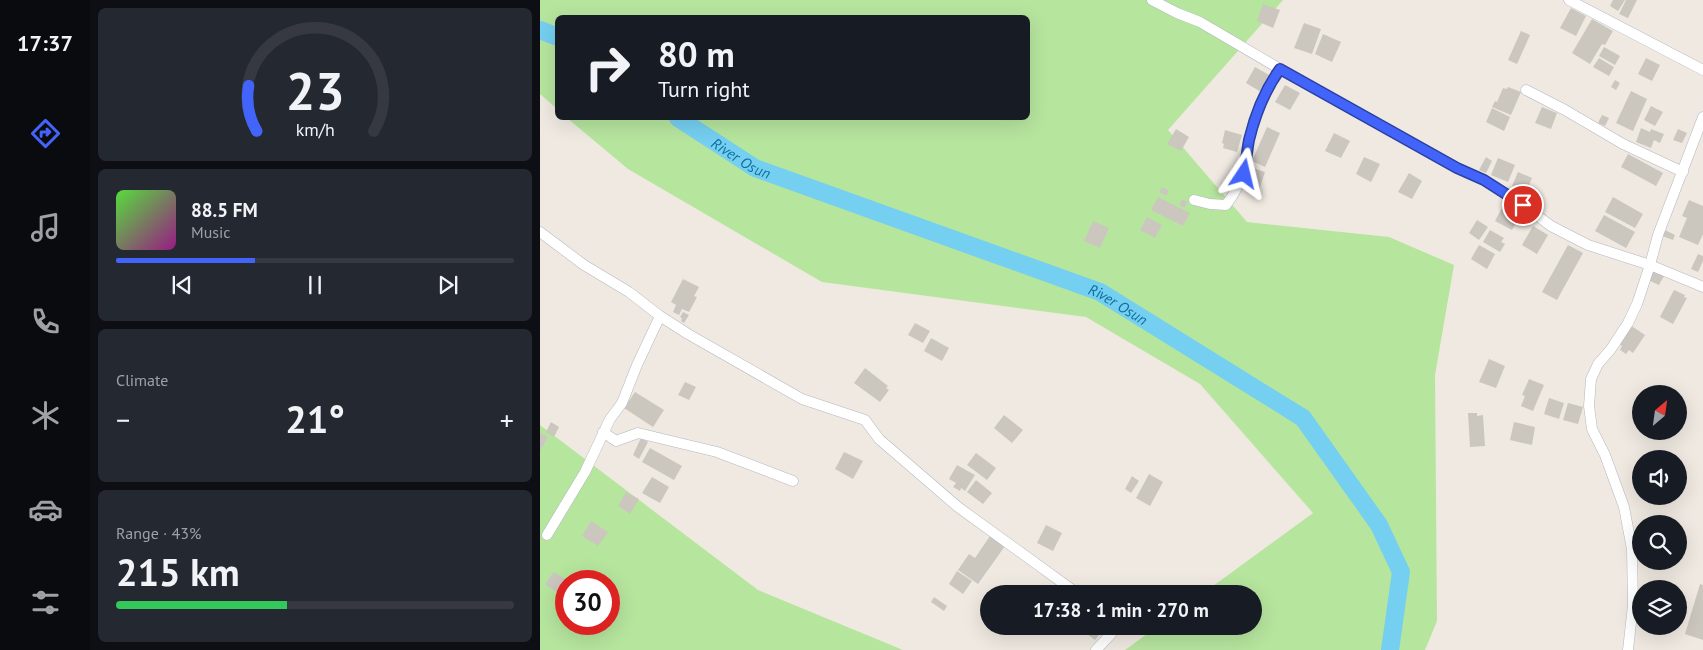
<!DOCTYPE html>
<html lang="en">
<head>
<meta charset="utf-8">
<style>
  :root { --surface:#171b24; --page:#242831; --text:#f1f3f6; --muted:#9ea1a6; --line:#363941; --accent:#4264fb }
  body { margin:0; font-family:"PT Sans",sans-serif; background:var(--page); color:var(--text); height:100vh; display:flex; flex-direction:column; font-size:19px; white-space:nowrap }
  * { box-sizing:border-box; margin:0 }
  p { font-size:16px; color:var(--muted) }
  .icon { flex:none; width:28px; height:28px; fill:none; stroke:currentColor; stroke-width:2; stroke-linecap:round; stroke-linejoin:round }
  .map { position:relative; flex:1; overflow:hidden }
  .details { display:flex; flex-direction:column; gap:8px; padding:8px; background:#0d0f14; width:450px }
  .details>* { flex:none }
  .guide { position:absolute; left:15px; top:15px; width:475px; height:105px; border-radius:8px; box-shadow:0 5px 20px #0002; background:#171b24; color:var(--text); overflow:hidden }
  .needle { width:32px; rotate:29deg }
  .controls { position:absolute; left:1092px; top:385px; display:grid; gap:10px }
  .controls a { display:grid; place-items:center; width:55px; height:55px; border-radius:50%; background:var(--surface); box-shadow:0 5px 20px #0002; font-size:25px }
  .speed { position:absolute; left:15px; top:570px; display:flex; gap:10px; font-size:25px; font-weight:700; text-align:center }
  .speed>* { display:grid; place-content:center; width:65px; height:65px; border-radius:50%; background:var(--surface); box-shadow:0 5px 20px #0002; line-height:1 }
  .speed .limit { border:8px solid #d22; background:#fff; color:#111 }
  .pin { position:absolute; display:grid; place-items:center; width:42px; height:42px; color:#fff; margin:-21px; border:2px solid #fff; border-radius:50%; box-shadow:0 1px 5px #0007 }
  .me { position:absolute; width:55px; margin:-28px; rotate:10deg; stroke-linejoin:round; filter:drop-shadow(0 0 4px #0008) }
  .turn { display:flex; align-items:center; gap:18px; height:105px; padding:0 20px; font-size:22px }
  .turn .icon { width:65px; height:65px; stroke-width:2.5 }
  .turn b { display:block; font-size:35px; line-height:42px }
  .big { font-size:38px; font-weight:700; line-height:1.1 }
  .details .card { flex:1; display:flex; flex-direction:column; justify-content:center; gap:8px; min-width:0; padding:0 18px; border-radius:8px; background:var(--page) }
  .details .dial { align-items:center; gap:0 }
  .dial svg { height:130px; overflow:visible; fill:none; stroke:var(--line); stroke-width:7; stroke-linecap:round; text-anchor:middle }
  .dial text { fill:var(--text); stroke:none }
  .song { display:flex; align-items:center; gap:15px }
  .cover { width:60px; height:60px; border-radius:8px; background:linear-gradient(135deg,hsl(110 70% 55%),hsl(310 70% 35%)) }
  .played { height:5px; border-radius:2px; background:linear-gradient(90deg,var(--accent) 35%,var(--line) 35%) }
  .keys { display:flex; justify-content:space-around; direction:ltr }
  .heat { display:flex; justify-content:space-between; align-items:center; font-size:28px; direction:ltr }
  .charge { height:8px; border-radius:4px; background:linear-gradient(90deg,#34c759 43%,var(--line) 0) }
  .trip { position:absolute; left:440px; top:585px; width:282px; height:50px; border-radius:25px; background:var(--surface); box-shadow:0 5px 20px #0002; font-weight:700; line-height:50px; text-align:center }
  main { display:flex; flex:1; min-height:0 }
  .menu { display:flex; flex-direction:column; width:90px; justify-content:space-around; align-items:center; background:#090b0e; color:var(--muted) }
  .menu .icon { width:35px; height:35px }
  .menu .selected { color:var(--accent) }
  .menu b { font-size:22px; color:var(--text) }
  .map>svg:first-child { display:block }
  .green { fill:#b6e59e; fill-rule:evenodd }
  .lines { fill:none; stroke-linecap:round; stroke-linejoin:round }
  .river { stroke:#75cff0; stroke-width:18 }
  .building { fill:#cbc7bf }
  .street-casing { stroke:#b4b7c1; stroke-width:11 }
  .street { stroke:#fff; stroke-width:10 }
  .route-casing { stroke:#2b41a3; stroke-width:12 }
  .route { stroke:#4264fb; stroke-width:9 }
  .labels { text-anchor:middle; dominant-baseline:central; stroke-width:4.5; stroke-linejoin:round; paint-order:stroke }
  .water-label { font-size:15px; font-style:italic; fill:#0d6fa3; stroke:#fff }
</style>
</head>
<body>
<main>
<nav class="menu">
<b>17:37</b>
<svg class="icon selected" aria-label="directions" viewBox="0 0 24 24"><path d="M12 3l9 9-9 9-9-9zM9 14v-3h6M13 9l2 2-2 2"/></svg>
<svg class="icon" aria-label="music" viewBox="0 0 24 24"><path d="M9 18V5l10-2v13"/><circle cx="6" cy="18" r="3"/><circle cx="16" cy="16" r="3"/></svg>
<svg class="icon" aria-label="phone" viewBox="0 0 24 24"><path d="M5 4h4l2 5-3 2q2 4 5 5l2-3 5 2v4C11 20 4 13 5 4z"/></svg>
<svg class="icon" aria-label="climate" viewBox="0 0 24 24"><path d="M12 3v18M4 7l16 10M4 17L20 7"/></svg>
<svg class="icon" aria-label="car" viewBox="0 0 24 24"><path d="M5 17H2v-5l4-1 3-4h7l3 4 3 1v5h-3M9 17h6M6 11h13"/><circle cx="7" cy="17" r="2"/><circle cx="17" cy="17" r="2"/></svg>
<svg class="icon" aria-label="filters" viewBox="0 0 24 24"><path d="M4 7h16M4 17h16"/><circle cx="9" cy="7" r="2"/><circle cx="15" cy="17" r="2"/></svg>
</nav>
<section class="details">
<div class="card dial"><svg viewBox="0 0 100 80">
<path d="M14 69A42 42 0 1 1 86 69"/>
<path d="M14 69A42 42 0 0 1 9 41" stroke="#4264fb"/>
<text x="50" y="56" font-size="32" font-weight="700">23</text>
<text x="50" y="72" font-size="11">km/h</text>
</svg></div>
<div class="card">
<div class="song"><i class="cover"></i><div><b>88.5 FM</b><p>Music</p></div></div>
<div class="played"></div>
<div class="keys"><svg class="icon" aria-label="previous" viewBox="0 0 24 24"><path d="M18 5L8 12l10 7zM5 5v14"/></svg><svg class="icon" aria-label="pause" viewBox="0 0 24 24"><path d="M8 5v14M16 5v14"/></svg><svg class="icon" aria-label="next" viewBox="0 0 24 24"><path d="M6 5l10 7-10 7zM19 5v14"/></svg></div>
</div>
<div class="card"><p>Climate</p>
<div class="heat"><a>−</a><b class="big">21°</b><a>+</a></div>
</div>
<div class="card"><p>Range · 43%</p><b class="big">215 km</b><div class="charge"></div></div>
</section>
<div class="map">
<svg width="1163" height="650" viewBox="0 0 1163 650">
  <rect width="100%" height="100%" fill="#efe9e1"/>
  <!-- green -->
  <path class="green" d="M0,0H743L628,130L707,222L849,237L914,265L895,375L897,621L885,650H585L618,626H714V594H662L773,513L660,384L546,317L282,282L88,169L27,118H488V18H18L17,109L0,94Z
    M0,425L218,590L363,650H0ZM26,581H69V624H26Z"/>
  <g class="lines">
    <!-- river -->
    <g class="river">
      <path d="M0,30L18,37"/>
      <path id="s1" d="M138,118L215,168L560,292L763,418L839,525L861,572L850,650"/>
    </g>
  </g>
  <!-- building -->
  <path class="building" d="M1073,0H1085L1078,11L1070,6Z
    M1086,0H1097L1088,18L1079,14Z
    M723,4L740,10L733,28L717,21Z
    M1031,8L1046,16L1036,36L1020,28Z
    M1052,19L1073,31L1065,45L1062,44L1050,64L1032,53Z
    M764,23L781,29L772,54L754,48Z
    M981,31L990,35L977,64L968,60Z
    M783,34L801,42L792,62L775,54Z
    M1064,47L1080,56L1075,65L1059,56Z
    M1059,58L1074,67L1069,76L1053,67Z
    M1106,58L1120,65L1112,81L1098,74Z
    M715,67L731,76L721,92L706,83Z
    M1075,80L1080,83L1076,90L1071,87Z
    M745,85L760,93L750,110L735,102Z
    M968,87L981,92L971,115L952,107L955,101L957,102L963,88L967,89Z
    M1091,91L1107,99L1093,131L1076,123Z
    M1111,106L1123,112L1115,126L1104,120Z
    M1002,107L1017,113L1011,129L995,123Z
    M952,108L970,117L964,131L946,122Z
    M1062,115L1069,118L1065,126L1058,123Z
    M727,127L740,133L725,167L712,161Z
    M1101,128L1110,132L1111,129L1124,134L1120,143L1114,140L1111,148L1096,142Z
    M636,129L649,137L641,151L627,144Z
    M1138,129L1147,133L1142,143L1133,140Z
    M685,130L702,135L697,152L683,148L684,144L682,143Z
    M794,133L810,141L801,158L785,151Z
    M1088,154L1123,173L1116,186L1081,167Z
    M824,157L840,164L831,182L816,174Z
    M946,157L952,161L946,173L939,170Z
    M958,158L975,165L968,182L951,175Z
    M710,167L725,172L719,190L704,185Z
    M978,172L992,178L986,192L972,186Z
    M869,173L882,181L872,199L858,192Z
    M622,187L629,191L626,196L619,192Z
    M618,197L650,213L643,226L611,210Z
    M1073,197L1103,214L1095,228L1065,212Z
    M642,199L648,202L644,208L639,205Z
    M1149,200L1163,206V234L1158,245L1139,237L1147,218L1142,216Z
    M963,206L980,215L972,230L955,221Z
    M1064,215L1095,232L1086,248L1055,231Z
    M607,217L622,225L615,238L600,230Z
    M937,220L948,227L939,240L929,233Z
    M553,221L569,228L560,248L544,241Z
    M993,226L1008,235L997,254L982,245Z
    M950,230L964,238L961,242L965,244L960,252L943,242Z
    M1125,230L1135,235L1133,240L1122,236Z
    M939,245L955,254L947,269L931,259Z
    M1028,245L1043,253L1017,300L1002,292Z
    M1158,254L1163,256V261L1158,272L1151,269Z
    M1113,271L1124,276L1119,285L1108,280Z
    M143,279L159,287L154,296L157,297L149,312L142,309L139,315L133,312L136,305L131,302Z
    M1134,290L1145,295L1144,297L1147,298L1133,324L1120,317Z
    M143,312L149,315L144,323L141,321L142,318L140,317Z
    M375,323L390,331L383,343L368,335Z
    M1090,325L1105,335L1093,353L1089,350L1086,354L1080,350L1082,346L1078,343Z
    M391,338L409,348L402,361L384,351Z
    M949,359L965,366L956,388L939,382Z
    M325,368L348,386L346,388L349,390L340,402L314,383Z
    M989,379L1004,385L993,411L981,406L985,396L982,395Z
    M145,382L156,387L149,400L138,395Z
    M95,392L124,410L113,427L84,408Z
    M1009,398L1024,403L1019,419L1004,414Z
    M1028,403L1043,407L1038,424L1023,420Z
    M928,413H937V416L943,415L945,446L930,447Z
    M464,415L483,430L472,443L454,428Z
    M11,422L19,427L14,437L6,432Z
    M974,422L995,427L992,445L970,440Z
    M0,433L8,437L0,451Z
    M101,438L108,442L99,459L93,455Z
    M110,448L142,466L134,480L102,462Z
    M304,452L323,461L313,479L295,469Z
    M436,453L456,468L447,480L427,465Z
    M417,465L435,475L425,491L421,488L420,491L413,487L416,483L409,479Z
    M609,474L623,482L610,506L596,498Z
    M592,476L599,481L591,493L585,489Z
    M112,477L129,487L120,503L102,493Z
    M436,480L452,493L443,504L427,492Z
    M86,492L99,499L90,514L78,506Z
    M51,521L68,532L58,546L42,536Z
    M506,525L522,533L513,551L497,543Z
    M450,536L465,546L438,584L418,570L429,554L435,558Z
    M417,571L432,581L423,594L409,584Z
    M14,572L26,580V596L25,598L5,584Z
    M1160,584L1163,585V640L1145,634Z
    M394,597L407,606L404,611L391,602Z
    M466,626H478L474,632Z
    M506,626H523L515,634Z
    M540,626H566L555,640L539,628Z"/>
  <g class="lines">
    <!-- street casing -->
    <g class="street-casing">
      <path id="street" d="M612,0L637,13L660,22L740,69L917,168L944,180L983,205L1011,226L1048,245L1110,265L1163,287
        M1029,0L1163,70
        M986,90L1025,110L1083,144L1143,172
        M654,200L670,204L686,205C705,180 703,168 709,140C715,115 725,90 740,69
        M0,232L44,265L89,292L120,316L148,334L262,399L325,420L339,439L418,507L538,594
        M63,432L76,441L98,433L177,452L253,481
        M7,535L45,472L70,419L82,403L97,365L120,316
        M556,650L571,634L573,626
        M1088,650L1093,605L1092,549L1084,507L1065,455L1052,429L1049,406L1051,379L1058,364L1071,349L1088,323L1097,304L1110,265L1118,235L1163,117"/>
    </g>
    <!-- street -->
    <use href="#street" class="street"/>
  </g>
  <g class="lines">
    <!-- route casing -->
    <g class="route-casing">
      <path id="route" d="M704,174C706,163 707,151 709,140C715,115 725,90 740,69L917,168L944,180L983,205"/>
    </g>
    <!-- route -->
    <use href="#route" class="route"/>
  </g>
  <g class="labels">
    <!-- water labels -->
    <g class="water-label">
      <text stroke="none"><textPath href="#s1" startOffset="75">River Osun</textPath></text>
      <text stroke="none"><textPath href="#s1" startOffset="480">River Osun</textPath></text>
    </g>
  </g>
</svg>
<div class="controls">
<a><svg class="needle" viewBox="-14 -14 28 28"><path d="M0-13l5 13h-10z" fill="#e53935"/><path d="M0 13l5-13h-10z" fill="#9ea1a6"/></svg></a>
<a><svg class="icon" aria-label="sound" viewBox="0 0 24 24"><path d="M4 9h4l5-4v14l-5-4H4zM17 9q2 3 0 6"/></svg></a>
<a><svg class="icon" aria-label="search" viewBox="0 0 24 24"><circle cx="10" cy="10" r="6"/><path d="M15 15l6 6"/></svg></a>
<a><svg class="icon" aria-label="layers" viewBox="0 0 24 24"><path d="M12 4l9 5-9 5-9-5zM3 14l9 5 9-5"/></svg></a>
</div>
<div class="speed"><div class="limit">30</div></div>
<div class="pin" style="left:983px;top:205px;background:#d93025"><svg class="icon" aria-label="arrive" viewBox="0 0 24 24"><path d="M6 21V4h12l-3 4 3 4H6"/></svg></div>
<svg class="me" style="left:704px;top:174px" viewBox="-20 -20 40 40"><path d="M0-17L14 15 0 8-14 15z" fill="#4264fb" stroke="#fff" stroke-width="4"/></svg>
<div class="trip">17:38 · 1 min · 270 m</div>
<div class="guide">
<div class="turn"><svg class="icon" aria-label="right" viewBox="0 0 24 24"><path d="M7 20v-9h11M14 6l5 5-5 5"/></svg><div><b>80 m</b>Turn right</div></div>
</div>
</div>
</main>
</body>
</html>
